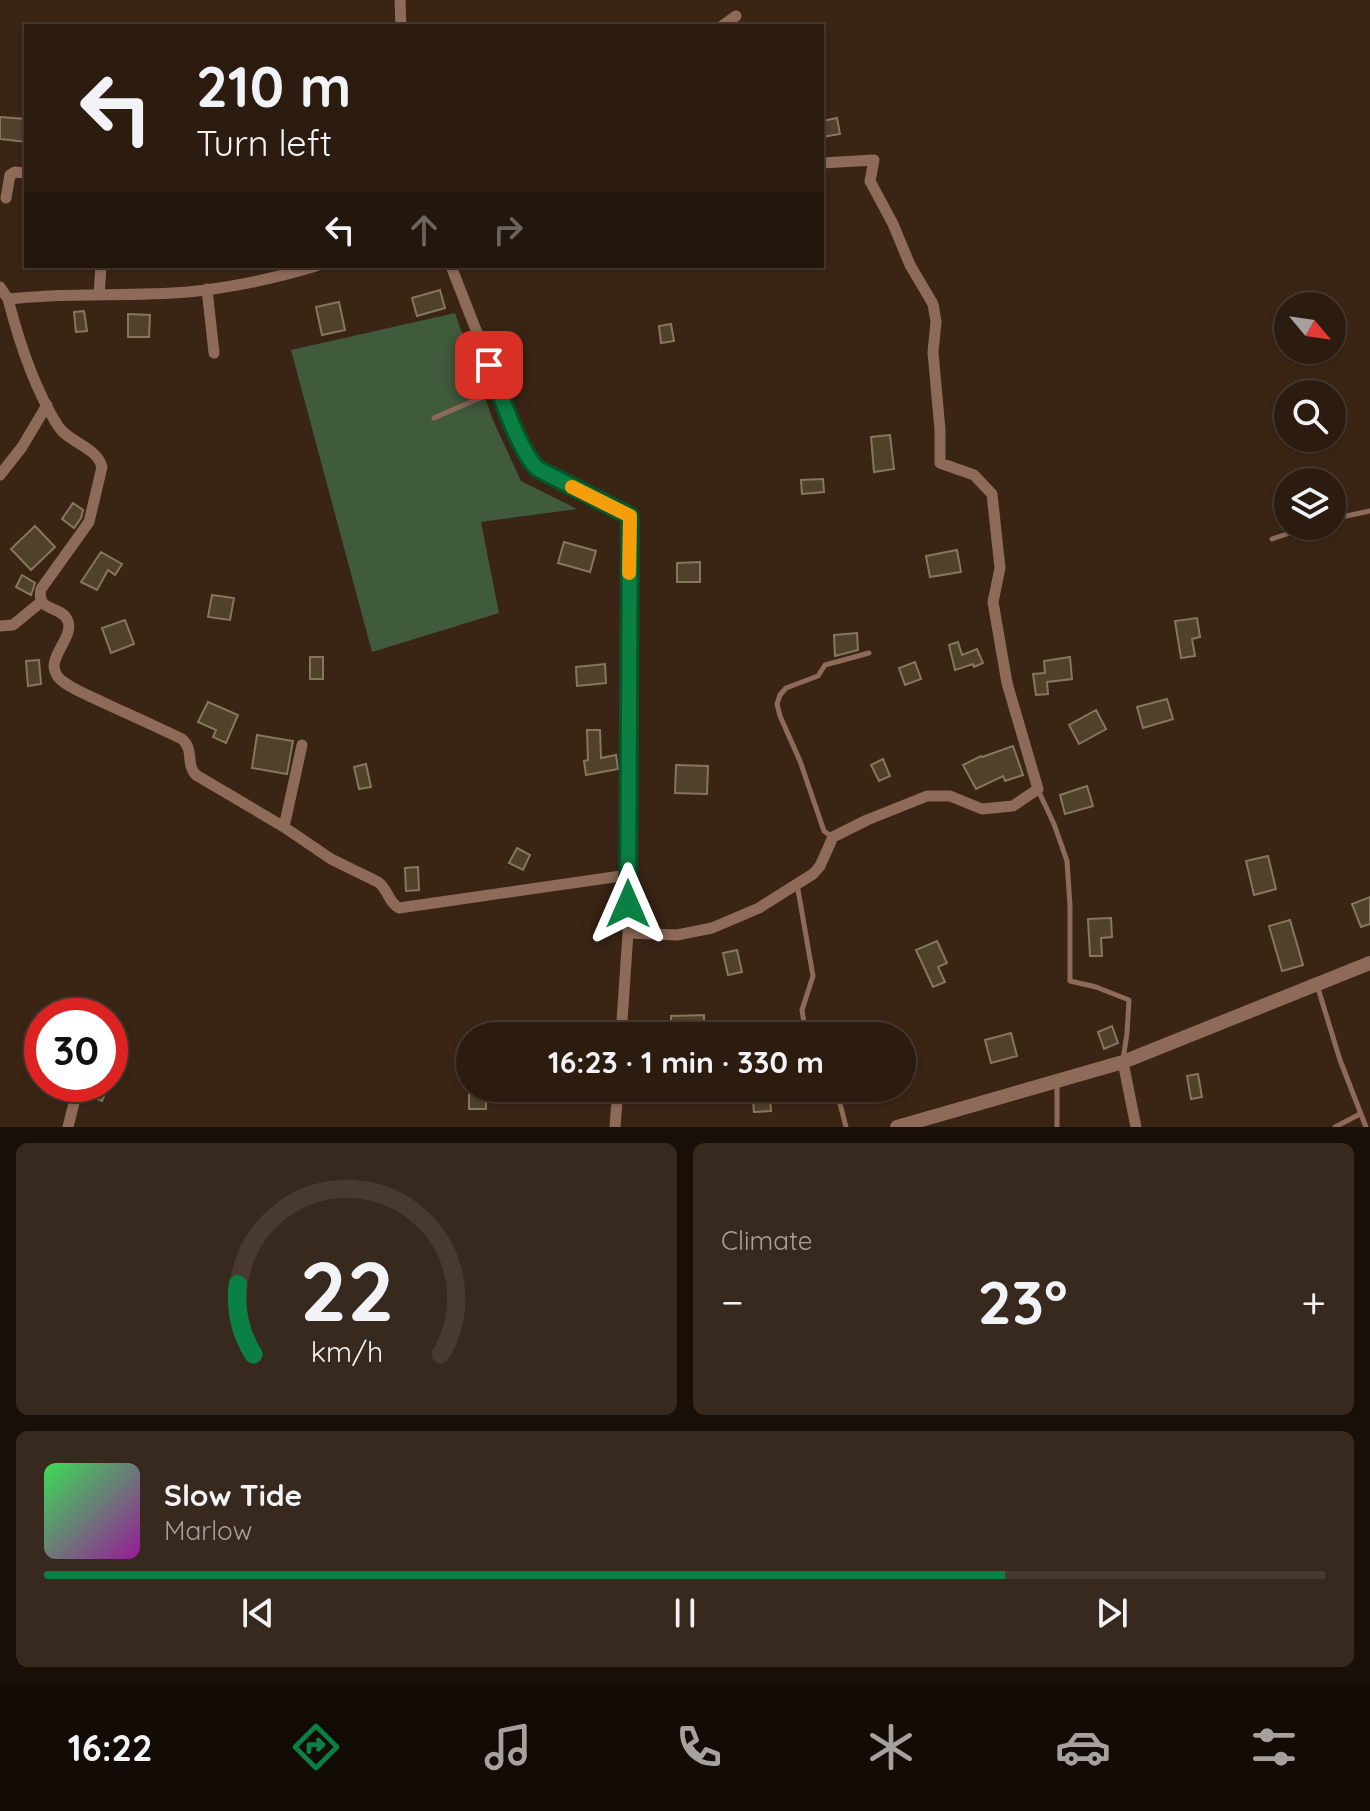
<!DOCTYPE html>
<html lang="en">
<head>
<meta charset="utf-8">
<style>
  :root { --surface:#2c1c10; --page:#38291e; --text:#f1f3f6; --muted:#a6a19f; --line:#483a30; --accent:#0b8043 }
  body { margin:0; font-family:Quicksand,sans-serif; background:var(--page); color:var(--text); height:100vh; display:flex; flex-direction:column; font-size:30px; white-space:nowrap }
  * { box-sizing:border-box; margin:0 }
  p { font-size:26px; color:var(--muted) }
  .icon { flex:none; width:44px; height:44px; fill:none; stroke:currentColor; stroke-width:2; stroke-linecap:round; stroke-linejoin:round }
  .map { position:relative; height:1127px; overflow:hidden }
  .drawer { display:flex; flex-direction:column; gap:16px; padding:16px; background:#180f09; flex:1 }
  .drawer>* { flex:none }
  .guide { position:absolute; left:24px; top:24px; width:800px; height:244px; border-radius:0px; box-shadow:0 2px 6px #0004,0 0 0 2px var(--line); background:#2c1c10; color:var(--text); overflow:hidden }
  .needle { width:52px; rotate:119deg }
  .controls { position:absolute; left:1274px; top:292px; display:grid; gap:16px }
  .controls a { display:grid; place-items:center; width:72px; height:72px; border-radius:50%; background:var(--surface); box-shadow:0 2px 6px #0004,0 0 0 2px var(--line); font-size:40px }
  .speed { position:absolute; left:24px; top:998px; display:flex; gap:16px; font-size:40px; font-weight:700; text-align:center }
  .speed>* { display:grid; place-content:center; width:104px; height:104px; border-radius:50%; background:var(--surface); box-shadow:0 2px 6px #0004,0 0 0 2px var(--line); line-height:1 }
  .speed .limit { border:12px solid #d22; background:#fff; color:#111 }
  .pin { position:absolute; display:grid; place-items:center; width:68px; height:68px; color:#fff; margin:-34px; border-radius:16px; box-shadow:0 4px 12px #0006 }
  .me { position:absolute; width:88px; margin:-44px; rotate:0deg; stroke-linejoin:round; filter:drop-shadow(0 0 6px #0008) }
  .turn { display:flex; align-items:center; gap:28px; height:168px; padding:0 40px; font-size:36px }
  .turn .icon { width:104px; height:104px; stroke-width:2.5 }
  .turn b { display:block; font-size:56px; line-height:68px }
  .lanes { display:flex; align-items:center; height:76px; padding:0 40px; background:#0003; justify-content:center; gap:40px; direction:ltr }
  .lanes .off { opacity:.35 }
  .big { font-size:60px; font-weight:700; line-height:1.1 }
  .drawer .widget { flex:1; display:flex; flex-direction:column; justify-content:center; gap:12px; min-width:0; padding:0 28px; border-radius:12px; background:var(--page) }
  .drawer .dial { align-items:center; gap:0 }
  .dial svg { height:208px; overflow:visible; fill:none; stroke:var(--line); stroke-width:7; stroke-linecap:round; text-anchor:middle }
  .dial text { fill:var(--text); stroke:none }
  .song { display:flex; align-items:center; gap:24px }
  .cover { width:96px; height:96px; border-radius:12px; background:linear-gradient(135deg,hsl(130 70% 55%),hsl(300 70% 35%)) }
  .played { height:8px; border-radius:4px; background:linear-gradient(90deg,var(--accent) 75%,var(--line) 75%) }
  .keys { display:flex; justify-content:space-around; direction:ltr }
  .heat { display:flex; justify-content:space-between; align-items:center; font-size:44px; direction:ltr }
  .drawer .tiles { flex:1; display:grid; gap:16px; grid-template-columns:1fr 1fr }
  .widget:last-child { grid-column:span 2 }
  .trip { position:absolute; left:456px; top:1022px; width:460px; height:80px; border-radius:40px; background:var(--surface); box-shadow:0 2px 6px #0004,0 0 0 2px var(--line); font-weight:700; line-height:80px; text-align:center }
  .tab-bar { display:flex; height:128px; justify-content:space-around; align-items:center; background:#120b06; color:var(--muted) }
  .tab-bar .icon { width:56px; height:56px }
  .tab-bar .selected { color:var(--accent) }
  .tab-bar b { font-size:36px; color:var(--text) }
  .map>svg:first-child { display:block }
  .forest { fill:#405a3c }
  .building { fill:#4f412a; stroke:#86765d; stroke-width:2 }
  .lines { fill:none; stroke-linecap:round; stroke-linejoin:round }
  .service { stroke:#8e6a59; stroke-width:5 }
  .minor { stroke:#8e6a59; stroke-width:11 }
  .tertiary { stroke:#8e6a59; stroke-width:14 }
  .route-casing { stroke:#07532c; stroke-width:20 }
  .route { stroke:#0b8043; stroke-width:14 }
  .slow { stroke:#f59e0b; stroke-width:14 }
</style>
</head>
<body>
<div class="map">
<svg width="1370" height="1127" viewBox="0 0 1370 1127">
  <rect width="100%" height="100%" fill="#3a2515"/>
  <!-- forest -->
  <path class="forest" d="M455,313L493,420L521,481L577,509L481,522L499,613L372,652L291,350Z"/>
  <!-- building -->
  <path class="building" d="M0,117L26,119V142L0,139Z
    M837,118L840,134L822,137V121Z
    M440,290L445,308L417,316L412,298Z
    M339,302L345,330L322,335L316,307Z
    M84,311L87,331L76,332L74,312Z
    M128,314L150,315L149,337H128Z
    M671,324L674,341L661,343L659,326Z
    M890,435L894,469L874,472L871,437Z
    M823,479L824,492L802,494L801,480Z
    M73,503L83,510L81,518L74,528L62,519Z
    M35,526L55,547L31,570L11,549Z
    M564,542L596,551L590,572L558,563Z
    M957,550L961,572L930,577L926,556Z
    M101,552L122,564L115,575L108,570L97,590L81,582Z
    M700,562V582H677V563Z
    M22,575L35,583L31,595L16,587Z
    M212,595L234,598L230,620L208,617Z
    M1197,618L1200,637L1192,639L1195,656L1181,658L1175,621Z
    M125,620L134,644L111,653L102,628Z
    M857,633L858,650L835,656L834,635Z
    M958,642L962,655L977,649L983,663L974,667L973,664L955,670L949,645Z
    M310,657H323V679H310Z
    M1070,657L1072,679L1047,682L1048,694L1036,695L1033,674L1045,673L1044,661Z
    M39,660L41,684L28,686L26,661Z
    M915,662L921,679L905,685L899,668Z
    M605,664L606,683L577,686L576,667Z
    M1167,699L1173,719L1143,728L1137,707Z
    M208,702L238,715L226,743L213,737L216,730L198,722Z
    M1096,710L1106,729L1079,744L1069,725Z
    M587,730H600L601,758L616,755L618,769L586,775L584,761L588,760Z
    M257,735L293,741L287,774L252,768Z
    M1013,746L1023,775L1005,781L1003,776L976,789L963,765L981,756L982,757Z
    M883,759L890,776L879,781L871,765Z
    M366,764L371,787L359,789L354,767Z
    M676,765L708,766L707,794L675,793Z
    M1087,786L1093,806L1065,814L1060,795Z
    M517,848L530,855L523,870L509,863Z
    M1268,856L1276,889L1254,895L1246,861Z
    M418,867L419,890L406,891L405,868Z
    M1370,897V924L1361,927L1352,904Z
    M1111,918L1112,937L1101,938L1102,956H1090L1088,919Z
    M1290,920L1303,965L1282,971L1269,926Z
    M937,941L947,963L938,967L945,982L933,987L916,950Z
    M737,950L742,972L728,975L723,953Z
    M704,1015V1035L671,1036V1016Z
    M1112,1026L1118,1043L1104,1049L1098,1032Z
    M1011,1033L1017,1056L991,1063L985,1040Z
    M1198,1074L1202,1097L1191,1099L1187,1076Z
    M80,1084H109L102,1101L84,1094L79,1087Z
    M539,1088H600V1102L583,1101V1098L539,1096Z
    M769,1088L771,1111L754,1112L752,1089Z
    M469,1089H486V1109H469Z"/>
  <g class="lines">
    <!-- service -->
    <path class="service" d="M434,418L498,390
      M1332,519L1370,511
      M1272,539L1310,526
      M1038,790L1054,824L1067,861L1070,906V981L1096,987L1129,1000L1127,1033L1123,1060
      M832,837L824,831L800,761L780,716L777,704L780,695L786,688L818,676L825,665L869,653
      M797,884L813,976L802,1010L806,1036
      M1317,985L1340,1060L1366,1127
      M1057,1082V1127
      M836,1088L846,1127
      M1335,1127L1360,1114"/>
    <!-- minor -->
    <path class="minor" d="M400,0L401,26
      M722,26L736,16
      M6,198L10,175L15,172L26,173
      M451,266L499,389L532,463L538,469L630,516L628,933L621,1036
      M0,287L8,299C68,292 128,297 188,292C229,288 276,278 316,266
      M207,289L214,353
      M99,295L101,266
      M8,299C19,342 34,388 58,426C69,443 97,447 102,467L89,522L41,589C36,612 59,605 67,619C75,634 54,651 54,666C54,670 56,674 58,677C68,688 88,695 102,702C128,714 155,726 182,739C195,751 185,763 196,775L284,827L331,859L378,882C388,889 388,902 399,908L628,875
      M0,475L22,447L47,405
      M0,626L13,625L41,602
      M284,827L302,745
      M628,933L677,935L712,928L759,908L813,874L820,866L833,837L867,820L927,796H950L982,809L1013,806L1038,789L1007,683L993,602L1000,568L992,494L974,475L940,463V430L933,352L936,322L933,304L910,265L893,224L870,181L874,160L822,163
      M1123,1062L1136,1127
      M68,1127L76,1095
      M615,1127L618,1088"/>
    <!-- tertiary -->
    <path class="tertiary" d="M897,1127L1123,1062L1370,963"/>
  </g>
  <g class="lines">
    <!-- route casing -->
    <g class="route-casing">
      <path id="route" d="M489,365C499,390 519,452 538,469L630,516L628,904"/>
    </g>
    <!-- route -->
    <use href="#route" class="route"/>
    <!-- slow -->
    <path class="slow" d="M572,487L630,516L629,573"/>
  </g>
</svg>
<div class="controls">
<a><svg class="needle" viewBox="-14 -14 28 28"><path d="M0-13l5 13h-10z" fill="#e53935"/><path d="M0 13l5-13h-10z" fill="#a6a19f"/></svg></a>
<a><svg class="icon" aria-label="search" viewBox="0 0 24 24"><circle cx="10" cy="10" r="6"/><path d="M15 15l6 6"/></svg></a>
<a><svg class="icon" aria-label="layers" viewBox="0 0 24 24"><path d="M12 4l9 5-9 5-9-5zM3 14l9 5 9-5"/></svg></a>
</div>
<div class="speed"><div class="limit">30</div></div>
<div class="pin" style="left:489px;top:365px;background:#d93025"><svg class="icon" aria-label="arrive" viewBox="0 0 24 24"><path d="M6 21V4h12l-3 4 3 4H6"/></svg></div>
<svg class="me" style="left:628px;top:904px" viewBox="-20 -20 40 40"><path d="M0-17L14 15 0 8-14 15z" fill="#0b8043" stroke="#fff" stroke-width="4"/></svg>
<div class="trip">16:23 · 1 min · 330 m</div>
<div class="guide">
<div class="turn"><svg class="icon" aria-label="left" viewBox="0 0 24 24"><path d="M17 20v-9H6M10 6l-5 5 5 5"/></svg><div><b>210 m</b>Turn left</div></div>
<div class="lanes"><svg class="icon" aria-label="left" viewBox="0 0 24 24"><path d="M17 20v-9H6M10 6l-5 5 5 5"/></svg><svg class="icon off" aria-label="ahead" viewBox="0 0 24 24"><path d="M12 20V5M6 11l6-6 6 6"/></svg><svg class="icon off" aria-label="right" viewBox="0 0 24 24"><path d="M7 20v-9h11M14 6l5 5-5 5"/></svg></div>
</div>
</div>
<section class="drawer">
<div class="tiles">
<div class="widget dial"><svg viewBox="0 0 100 80">
<path d="M14 69A42 42 0 1 1 86 69"/>
<path d="M14 69A42 42 0 0 1 8 42" stroke="#0b8043"/>
<text x="50" y="56" font-size="32" font-weight="700">22</text>
<text x="50" y="72" font-size="11">km/h</text>
</svg></div>
<div class="widget"><p>Climate</p>
<div class="heat"><a>−</a><b class="big">23°</b><a>+</a></div>
</div>
<div class="widget">
<div class="song"><i class="cover"></i><div><b>Slow Tide</b><p>Marlow</p></div></div>
<div class="played"></div>
<div class="keys"><svg class="icon" aria-label="previous" viewBox="0 0 24 24"><path d="M18 5L8 12l10 7zM5 5v14"/></svg><svg class="icon" aria-label="pause" viewBox="0 0 24 24"><path d="M8 5v14M16 5v14"/></svg><svg class="icon" aria-label="next" viewBox="0 0 24 24"><path d="M6 5l10 7-10 7zM19 5v14"/></svg></div>
</div>
</div>
</section>
<nav class="tab-bar">
<b>16:22</b>
<svg class="icon selected" aria-label="directions" viewBox="0 0 24 24"><path d="M12 3l9 9-9 9-9-9zM9 14v-3h6M13 9l2 2-2 2"/></svg>
<svg class="icon" aria-label="music" viewBox="0 0 24 24"><path d="M9 18V5l10-2v13"/><circle cx="6" cy="18" r="3"/><circle cx="16" cy="16" r="3"/></svg>
<svg class="icon" aria-label="phone" viewBox="0 0 24 24"><path d="M5 4h4l2 5-3 2q2 4 5 5l2-3 5 2v4C11 20 4 13 5 4z"/></svg>
<svg class="icon" aria-label="climate" viewBox="0 0 24 24"><path d="M12 3v18M4 7l16 10M4 17L20 7"/></svg>
<svg class="icon" aria-label="car" viewBox="0 0 24 24"><path d="M5 17H2v-5l4-1 3-4h7l3 4 3 1v5h-3M9 17h6M6 11h13"/><circle cx="7" cy="17" r="2"/><circle cx="17" cy="17" r="2"/></svg>
<svg class="icon" aria-label="filters" viewBox="0 0 24 24"><path d="M4 7h16M4 17h16"/><circle cx="9" cy="7" r="2"/><circle cx="15" cy="17" r="2"/></svg>
</nav>
</body>
</html>
